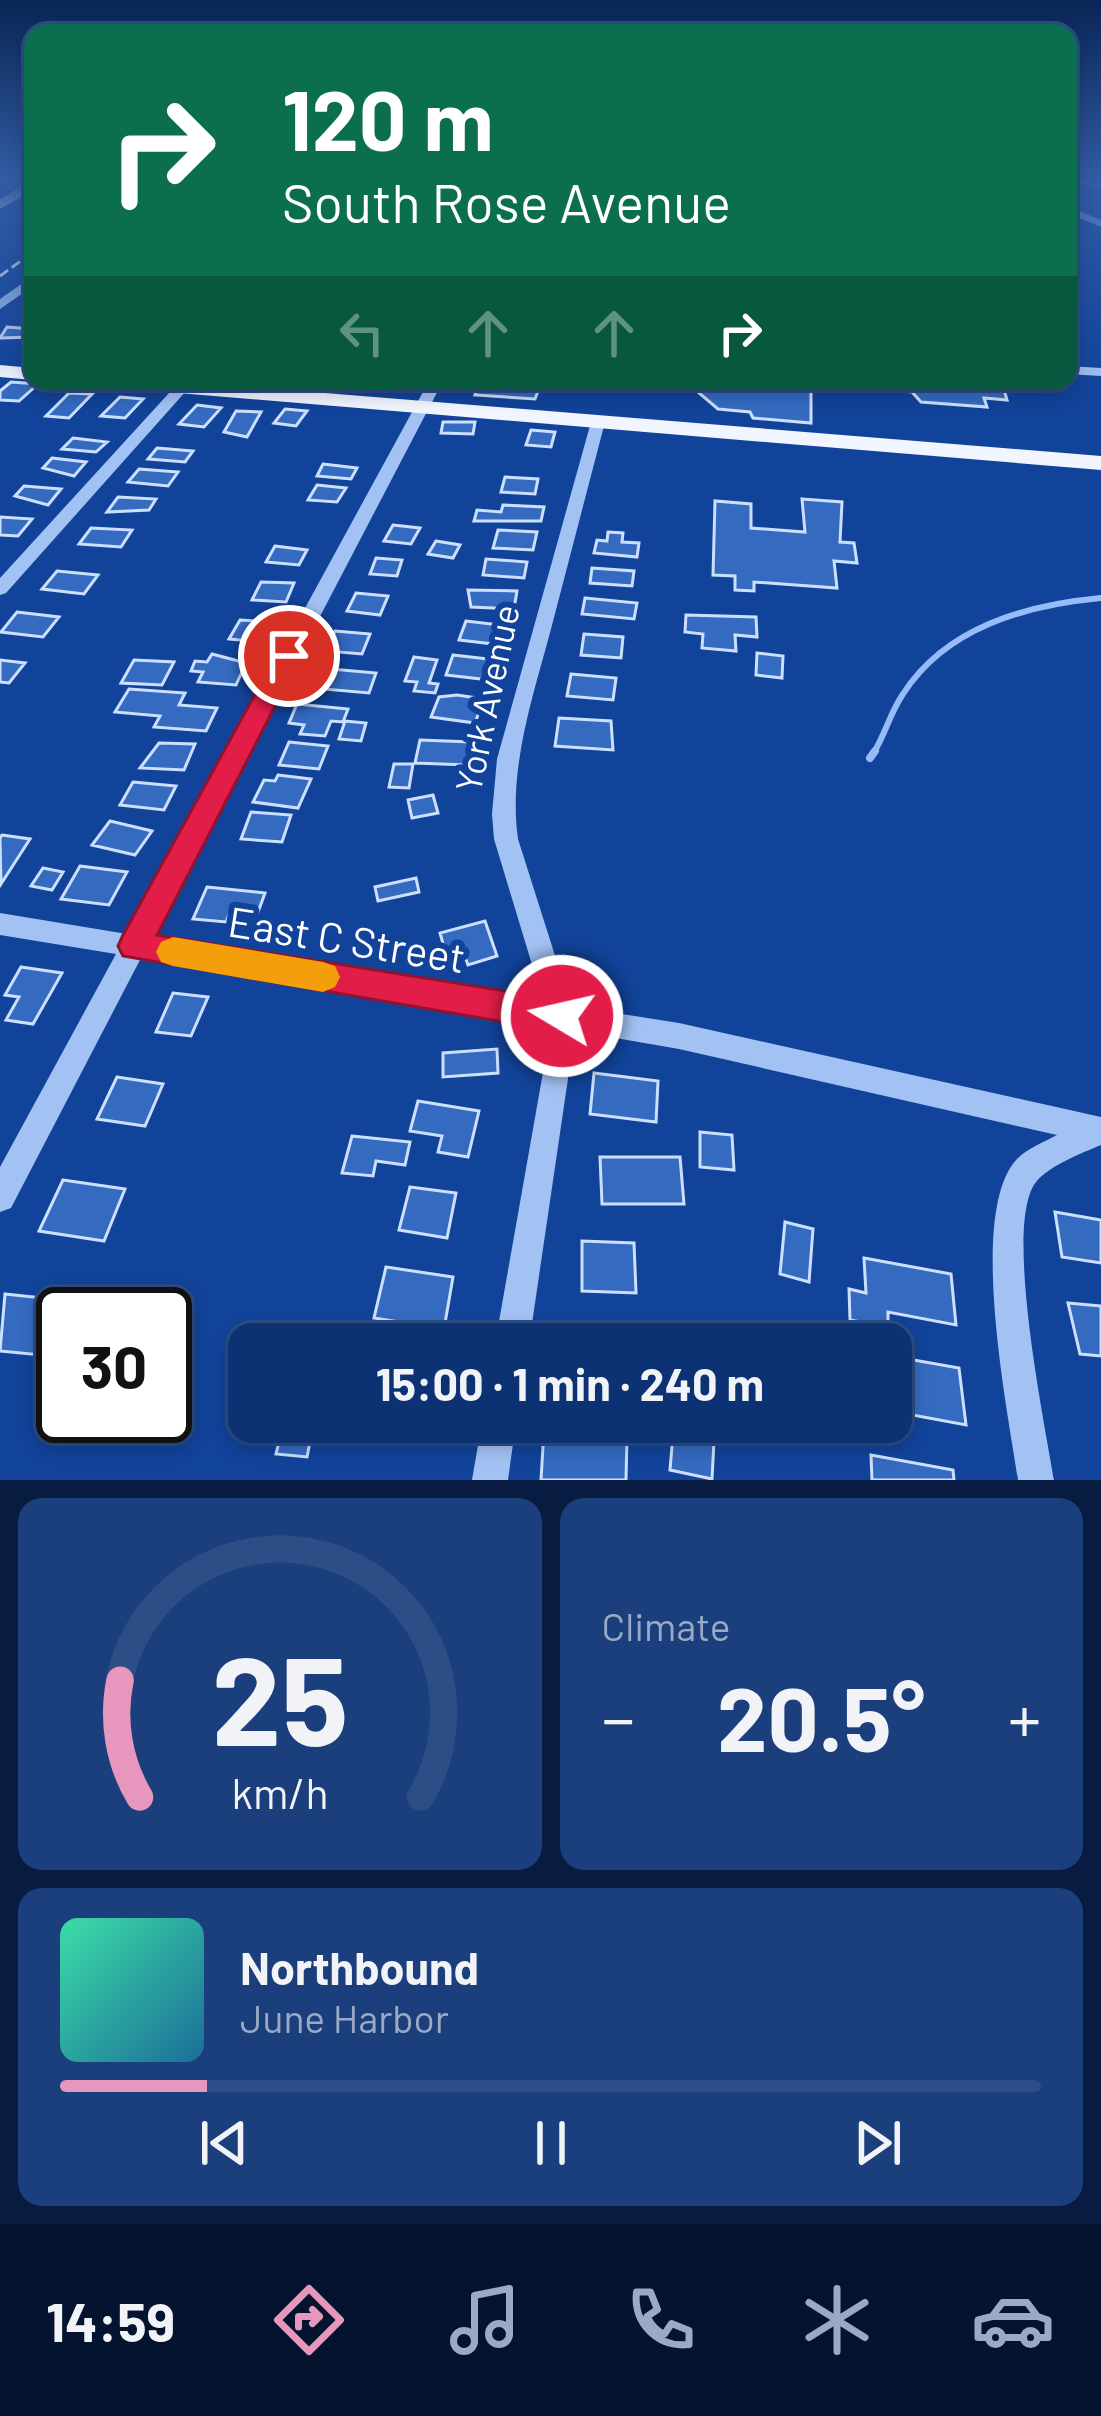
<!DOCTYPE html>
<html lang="en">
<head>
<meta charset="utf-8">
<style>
  :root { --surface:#0d3274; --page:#1b3e7c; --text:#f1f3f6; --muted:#9aaac5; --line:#2d4d86; --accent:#e797bd }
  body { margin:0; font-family:Barlow,sans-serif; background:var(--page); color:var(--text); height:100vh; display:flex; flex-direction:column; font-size:45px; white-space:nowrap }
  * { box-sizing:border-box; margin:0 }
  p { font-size:39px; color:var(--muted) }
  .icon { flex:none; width:66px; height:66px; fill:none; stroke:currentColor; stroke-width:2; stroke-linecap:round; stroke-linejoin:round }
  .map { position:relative; height:1480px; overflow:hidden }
  .panel { display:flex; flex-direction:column; gap:18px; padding:18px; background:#071c40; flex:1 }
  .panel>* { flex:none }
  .guide { position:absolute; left:24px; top:24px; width:1053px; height:366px; border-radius:24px; box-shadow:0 6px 18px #0003,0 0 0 3px var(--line); background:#0b6e4f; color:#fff; overflow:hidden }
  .speed { position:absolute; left:36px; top:1287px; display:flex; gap:24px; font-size:60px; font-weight:700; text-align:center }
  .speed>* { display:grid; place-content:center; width:156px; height:156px; border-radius:50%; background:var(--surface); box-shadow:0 6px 18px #0003,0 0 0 3px var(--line); line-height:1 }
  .speed .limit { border:6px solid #111; border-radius:18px; background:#fff; color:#111 }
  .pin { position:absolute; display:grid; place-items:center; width:102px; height:102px; color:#fff; margin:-51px; border:6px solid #fff; border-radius:50%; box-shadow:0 3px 12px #0007 }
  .me { position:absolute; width:132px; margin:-66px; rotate:279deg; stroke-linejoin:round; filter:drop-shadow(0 0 9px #0008) }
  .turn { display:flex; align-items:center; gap:42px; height:252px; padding:0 60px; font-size:54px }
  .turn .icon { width:156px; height:156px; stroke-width:2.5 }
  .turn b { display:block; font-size:84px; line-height:102px }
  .lanes { display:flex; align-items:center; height:114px; padding:0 60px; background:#0003; justify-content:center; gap:60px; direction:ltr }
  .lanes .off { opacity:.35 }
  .big { font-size:90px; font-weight:700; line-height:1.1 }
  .panel .widget { flex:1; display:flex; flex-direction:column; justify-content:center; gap:18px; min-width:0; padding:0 42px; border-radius:24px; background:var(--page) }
  .panel .dial { align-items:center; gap:0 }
  .dial svg { height:312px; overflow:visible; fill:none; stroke:var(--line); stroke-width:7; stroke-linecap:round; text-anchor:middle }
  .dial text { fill:var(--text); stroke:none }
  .song { display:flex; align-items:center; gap:36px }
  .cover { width:144px; height:144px; border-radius:18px; background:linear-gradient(135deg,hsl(160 70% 55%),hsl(200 70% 35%)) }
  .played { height:12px; border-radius:6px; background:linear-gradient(90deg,var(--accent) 15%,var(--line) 15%) }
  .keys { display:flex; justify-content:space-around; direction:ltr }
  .heat { display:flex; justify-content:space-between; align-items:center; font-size:66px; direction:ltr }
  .panel .tiles { flex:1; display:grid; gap:18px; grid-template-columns:1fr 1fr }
  .widget:last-child { grid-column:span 2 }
  .trip { position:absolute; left:228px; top:1323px; width:684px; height:120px; border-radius:24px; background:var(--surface); box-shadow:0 6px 18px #0003,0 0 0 3px var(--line); font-weight:700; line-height:120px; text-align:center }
  .menu { display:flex; height:192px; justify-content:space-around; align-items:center; background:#05142e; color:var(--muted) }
  .menu .icon { width:84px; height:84px }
  .menu .active { color:var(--accent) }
  .menu b { font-size:54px; color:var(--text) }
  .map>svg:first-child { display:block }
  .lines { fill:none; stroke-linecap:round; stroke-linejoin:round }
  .stream-far2 { stroke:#95bcf8; stroke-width:3 }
  .stream-far1 { stroke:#95bcf8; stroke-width:6 }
  .stream { stroke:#95bcf8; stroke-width:8 }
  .building { fill:#346ac0; stroke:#ccdffe; stroke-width:3 }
  .minor { fill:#a3c2f4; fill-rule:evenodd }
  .major { fill:#f1f5ff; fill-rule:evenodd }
  .rail { stroke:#fff; stroke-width:3; stroke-dasharray:10 4.5; stroke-linecap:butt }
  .route { fill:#e11d48; stroke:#92132f; stroke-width:3 }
  .slow { fill:#f59e0b }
  .labels { text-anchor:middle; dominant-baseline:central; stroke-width:12; stroke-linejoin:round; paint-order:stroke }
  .street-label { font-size:36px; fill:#fff; stroke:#11439a }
  .near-street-label { font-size:42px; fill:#fff; stroke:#11439a }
</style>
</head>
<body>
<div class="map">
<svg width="1101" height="1480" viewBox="0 0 1101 1480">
  <rect width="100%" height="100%" fill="#11439a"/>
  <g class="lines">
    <!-- stream-far2 -->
    <path class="stream-far2" d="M1072,179L1101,187"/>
    <!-- stream-far1 -->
    <path class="stream-far1" d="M873,754C885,735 890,713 903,694C946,627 1026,605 1101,598"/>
    <!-- stream -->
    <path class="stream" d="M870,758L875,751"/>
  </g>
  <!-- building -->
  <path class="building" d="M7,327L33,329V337L0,338Z
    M481,381H542L535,399L475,395Z
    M701,381H811V423L753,418L750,412L718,409L699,393Z
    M820,381H978L1003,386L1007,400L984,398L987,407L921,402L912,392Z
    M11,382L38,384L19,401L0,400V391Z
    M69,393L92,394L69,418L46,416Z
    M120,397L143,399L125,418L101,416Z
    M197,405L221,408L204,427L179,424Z
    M285,409L307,411L296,426L274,423Z
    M236,411L261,412L247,437L224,432Z
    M443,422H475L473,434L441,433Z
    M531,430L555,432L551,447L526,445Z
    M73,438L107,442L96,452L62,449Z
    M157,448L193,451L185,462L148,459Z
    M52,458L86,462L74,476L43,468Z
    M323,464L357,468L351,479L317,476Z
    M139,469L178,472L168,486L128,482Z
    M505,477L538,479L535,494L501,492Z
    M317,485L346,488L337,502L308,500Z
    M24,486L61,489L48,505L15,496Z
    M118,497L156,499L149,510L107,512Z
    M802,499L842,502L840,542L854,543L857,563L834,561L837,588L754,582V591L735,590V576L713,575L715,501L751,504V528L805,532Z
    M503,505L544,507L541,521H474L477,510L501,512Z
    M0,517L32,519L18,536L0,535Z
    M393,525L420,528L411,544L384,541Z
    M91,528L132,530L121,547L79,544Z
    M498,530L537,532L533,550L493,548Z
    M608,532L623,533L622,542L639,543L637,557L594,553L597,540L607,541Z
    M436,541L460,545L453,558L428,554Z
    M275,546L307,550L299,565L266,562Z
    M376,558L402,560L397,576L370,574Z
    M486,559L527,562L524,578L483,575Z
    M592,568L634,571L632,586L590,583Z
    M57,571L98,575L84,594L42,589Z
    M261,582L294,583L286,602L252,600Z
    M468,590L517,591L514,609L471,607Z
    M356,593L388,596L380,615L347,611Z
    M585,598L637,603L634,619L582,614Z
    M17,612L59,617L43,637L1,632Z
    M686,615L756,617L757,637L735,635L736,651L702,648L703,634L685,632Z
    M240,620L271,622L261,642L229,639Z
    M466,621L508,626L502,645L459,640Z
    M335,631L370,634L362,654L326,651Z
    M584,634L623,637L621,658L581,655Z
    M757,653L783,656L782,678L756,675Z
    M212,654L246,663L236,685L198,682L203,672L191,671L195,661L207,662Z
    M453,655L497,660L490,680L446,675Z
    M414,657L437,660L429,683L438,684L435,693L414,691L417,682L405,681Z
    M0,660L25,663L9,683L0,682Z
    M134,660L174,662L162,685L121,683Z
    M320,668L376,673L369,693L312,688Z
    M571,674L616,678L613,700L567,696Z
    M129,689L185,693L179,705L217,708L206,731L154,727L160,716L115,712Z
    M457,695L484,699L475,723L431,717L439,697Z
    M297,704L348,709L343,722L331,721L325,736L300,734L304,725L289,723Z
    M559,718L611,721L613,750L555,746Z
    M345,721L366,723L361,741L339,739Z
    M420,740L471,742L467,765L415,763Z
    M289,742L328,746L319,769L279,765Z
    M159,743L195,744L184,770L140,768Z
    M394,764H413L409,788L389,787Z
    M278,775L311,779L298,808L253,802L264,780L275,781Z
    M133,782L176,786L164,810L120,805Z
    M433,795L438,813L412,818L408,800Z
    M251,812L291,815L282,842L241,839Z
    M110,821L152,831L135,855L92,845Z
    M2,835L30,839L1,884L0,838Z
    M80,866L127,872L109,905L61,899Z
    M43,868L63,872L52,890L31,886Z
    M416,878L419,892L378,901L375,887Z
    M207,887L265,893L257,915L230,912L226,922L193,919Z
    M485,921L497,956L468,965L464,954L447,958L440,933Z
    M21,967L62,973L33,1024L6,1020L19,997L5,995Z
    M173,993L208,997L191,1036L156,1032Z
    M497,1049L498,1073L443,1077V1053Z
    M594,1073L658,1081L656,1122L590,1114Z
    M117,1077L163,1084L145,1126L97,1119Z
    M418,1101L479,1111L468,1157L438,1152L442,1136L410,1131Z
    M700,1132L732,1135L734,1170L700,1167Z
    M352,1136L410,1142L405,1165L376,1161L373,1176L342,1173Z
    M600,1157H680L684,1204H602Z
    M63,1180L125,1189L104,1241L39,1231Z
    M410,1187L456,1193L447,1238L399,1230Z
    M1055,1212L1101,1220V1263L1062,1257Z
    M785,1222L813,1229L809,1282L780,1274Z
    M582,1241L634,1243L636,1293L582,1291Z
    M864,1258L951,1274L956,1325L888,1312V1327L850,1320L849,1289L866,1293Z
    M386,1267L453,1277L444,1329L374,1318Z
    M5,1294L62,1300L41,1355L0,1351Z
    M1068,1303L1101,1306V1356L1080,1354Z
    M559,1324L639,1335L638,1344H557Z
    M891,1356L959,1368L966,1425L891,1411Z
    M284,1422H314L307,1457L276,1454Z
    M674,1422H715L712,1479L670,1470Z
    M544,1430L627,1437L626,1480H541Z
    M871,1455L953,1470L954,1480H872Z"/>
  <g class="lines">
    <!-- minor -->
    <path class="minor" d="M1068,206L1101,220V227L1068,213Z
      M33,276V286L0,309V299Z
      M1068,366L1101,368V376L1068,374Z
      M180,381H195L6,593L0,595V578Z
      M429,381H443L152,938L543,1001L494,839L492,814L497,759L591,422L603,419L605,422C587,491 569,560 551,629C533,697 508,768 518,839L571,1006L679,1023L1101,1117V1145C1082,1153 1050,1165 1036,1182C1003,1224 1045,1424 1054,1480H1018C1008,1411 967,1212 1017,1159C1028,1148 1044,1142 1057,1135L679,1049L575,1031L529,1344H495L548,1044V1027L141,958L11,1208L0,1212V1167L116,954L0,935V913L127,934Z
      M482,1422H516L508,1480H472Z"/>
    <!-- major -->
    <path class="major" d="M33,180V190L0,209V199Z
      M0,365L33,368V380L0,377Z
      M96,381H178L1101,456V470L106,387Z"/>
    <!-- rail -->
    <path class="rail" d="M0,276L33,252"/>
  </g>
  <!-- sky -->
  <linearGradient id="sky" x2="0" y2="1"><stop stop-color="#092555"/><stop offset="0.46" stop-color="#325ba3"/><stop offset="1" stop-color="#325ba3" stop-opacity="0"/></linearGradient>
  <rect width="1101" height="386" fill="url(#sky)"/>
  <!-- route -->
  <path class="route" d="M289,647L301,656L157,935L562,1000L574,1004L579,1016L574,1027L562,1032L123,956L118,946L123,935L276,656Z"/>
  <!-- slow -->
  <path class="slow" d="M173,937L323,962L335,966L340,977L335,987L323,992L173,966L161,962L156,952L161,942Z"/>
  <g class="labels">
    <!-- street labels -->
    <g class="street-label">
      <text transform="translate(486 698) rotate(-78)">York Avenue</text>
    </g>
    <!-- near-street labels -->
    <g class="near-street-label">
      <text transform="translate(347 938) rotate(9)">East C Street</text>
    </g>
  </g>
</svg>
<div class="speed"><div class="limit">30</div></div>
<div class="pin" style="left:289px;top:656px;background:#d93025"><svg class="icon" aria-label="arrive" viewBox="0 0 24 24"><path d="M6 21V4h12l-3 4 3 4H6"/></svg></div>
<svg class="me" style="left:562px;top:1016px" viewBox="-20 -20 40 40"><circle r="17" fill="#e11d48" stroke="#fff" stroke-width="3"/><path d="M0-11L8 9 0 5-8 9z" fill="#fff"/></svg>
<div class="trip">15:00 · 1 min · 240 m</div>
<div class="guide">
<div class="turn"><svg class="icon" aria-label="right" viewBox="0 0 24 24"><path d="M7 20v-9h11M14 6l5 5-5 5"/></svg><div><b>120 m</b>South Rose Avenue</div></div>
<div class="lanes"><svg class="icon off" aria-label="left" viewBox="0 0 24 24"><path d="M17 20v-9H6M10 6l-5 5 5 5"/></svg><svg class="icon off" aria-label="ahead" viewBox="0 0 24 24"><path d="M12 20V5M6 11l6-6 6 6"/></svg><svg class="icon off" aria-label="ahead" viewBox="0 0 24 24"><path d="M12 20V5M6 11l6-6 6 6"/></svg><svg class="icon" aria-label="right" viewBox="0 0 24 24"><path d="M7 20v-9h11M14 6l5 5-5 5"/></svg></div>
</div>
</div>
<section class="panel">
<div class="tiles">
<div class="widget dial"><svg viewBox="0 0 100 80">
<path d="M14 69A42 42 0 1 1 86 69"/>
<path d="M14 69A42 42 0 0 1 9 39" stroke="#e797bd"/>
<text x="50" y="56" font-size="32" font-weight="700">25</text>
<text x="50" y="72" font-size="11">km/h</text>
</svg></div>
<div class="widget"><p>Climate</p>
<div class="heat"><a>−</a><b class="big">20.5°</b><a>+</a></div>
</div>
<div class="widget">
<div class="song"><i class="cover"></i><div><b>Northbound</b><p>June Harbor</p></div></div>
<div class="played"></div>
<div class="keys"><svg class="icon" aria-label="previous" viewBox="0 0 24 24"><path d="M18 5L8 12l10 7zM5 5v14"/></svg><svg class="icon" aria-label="pause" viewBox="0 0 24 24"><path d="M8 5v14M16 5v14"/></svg><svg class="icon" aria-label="next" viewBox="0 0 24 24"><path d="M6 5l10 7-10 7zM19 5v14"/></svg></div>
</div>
</div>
</section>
<nav class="menu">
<b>14:59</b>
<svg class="icon active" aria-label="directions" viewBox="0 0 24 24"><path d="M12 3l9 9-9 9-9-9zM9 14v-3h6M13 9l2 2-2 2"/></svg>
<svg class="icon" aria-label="music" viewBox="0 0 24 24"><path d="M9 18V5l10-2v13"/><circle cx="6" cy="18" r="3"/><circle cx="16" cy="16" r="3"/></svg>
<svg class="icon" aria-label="phone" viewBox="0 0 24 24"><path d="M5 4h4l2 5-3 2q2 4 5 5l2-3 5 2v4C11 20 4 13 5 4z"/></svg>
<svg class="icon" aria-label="climate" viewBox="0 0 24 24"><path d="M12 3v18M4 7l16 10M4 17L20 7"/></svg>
<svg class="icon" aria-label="car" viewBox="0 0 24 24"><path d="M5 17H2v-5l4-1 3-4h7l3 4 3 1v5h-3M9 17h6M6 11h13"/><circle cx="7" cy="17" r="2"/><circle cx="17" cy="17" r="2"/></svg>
</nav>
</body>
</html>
